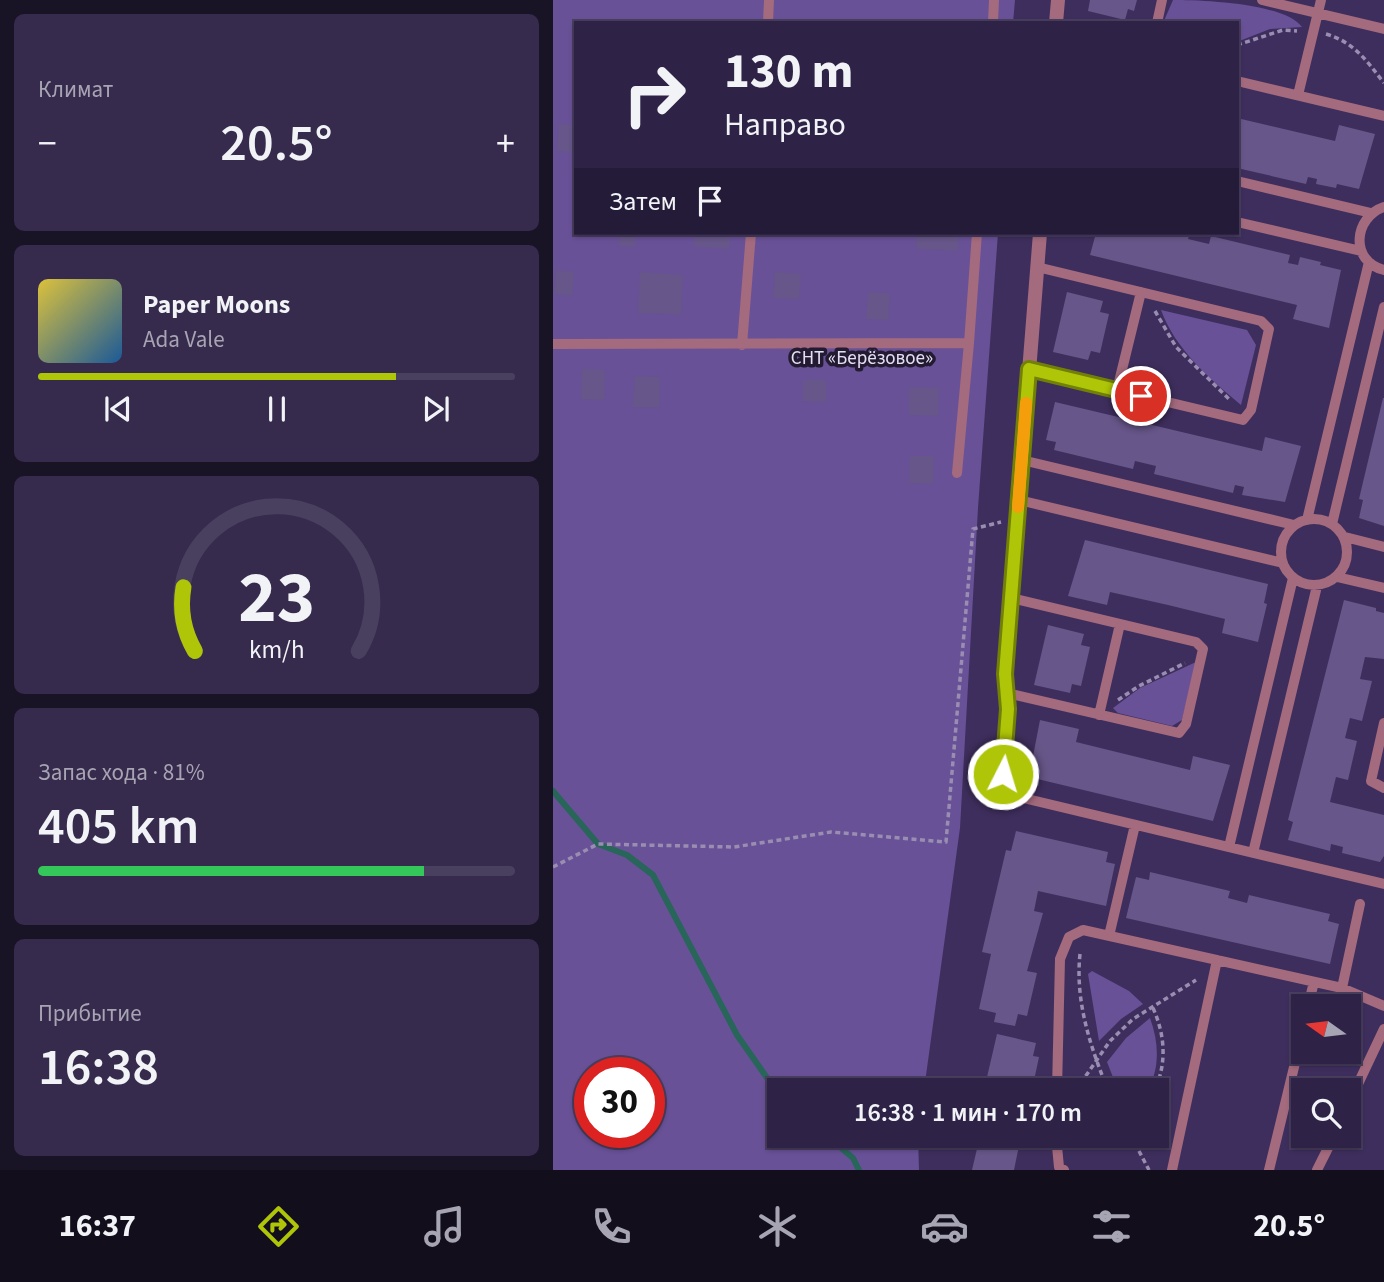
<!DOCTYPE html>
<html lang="ru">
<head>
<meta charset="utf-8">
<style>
  :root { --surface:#2e2246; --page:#362a4d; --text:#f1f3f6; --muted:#a7a4b3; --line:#493f5f; --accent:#afc507 }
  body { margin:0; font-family:"Source Sans 3",sans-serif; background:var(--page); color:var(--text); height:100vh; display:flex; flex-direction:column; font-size:26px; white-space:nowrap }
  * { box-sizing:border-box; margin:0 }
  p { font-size:23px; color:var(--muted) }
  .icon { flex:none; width:38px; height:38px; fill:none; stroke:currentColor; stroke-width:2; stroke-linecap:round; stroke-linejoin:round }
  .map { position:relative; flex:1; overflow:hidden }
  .details { display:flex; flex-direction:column; gap:14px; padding:14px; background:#191326; width:553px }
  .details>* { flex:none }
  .hud { position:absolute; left:21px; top:21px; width:665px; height:214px; border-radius:0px; box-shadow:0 2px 5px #0004,0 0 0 2px var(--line); background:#2e2246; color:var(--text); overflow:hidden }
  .needle { width:46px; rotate:284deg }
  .controls { position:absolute; left:738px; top:994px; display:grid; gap:14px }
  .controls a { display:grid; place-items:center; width:70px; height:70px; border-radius:0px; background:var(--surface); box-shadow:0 2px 5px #0004,0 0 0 2px var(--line); font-size:35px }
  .speed { position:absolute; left:21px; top:1057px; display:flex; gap:14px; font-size:35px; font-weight:700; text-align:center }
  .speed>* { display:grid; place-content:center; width:91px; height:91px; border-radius:50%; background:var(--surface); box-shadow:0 2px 5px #0004,0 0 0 2px var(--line); line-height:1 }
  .speed .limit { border:10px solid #d22; background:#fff; color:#111 }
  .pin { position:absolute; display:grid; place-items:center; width:60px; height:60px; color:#fff; margin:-30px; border:4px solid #fff; border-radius:50%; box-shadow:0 2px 7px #0007 }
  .me { position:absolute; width:77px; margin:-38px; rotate:5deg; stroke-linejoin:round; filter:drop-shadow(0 0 5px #0008) }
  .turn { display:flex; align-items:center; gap:24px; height:147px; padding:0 35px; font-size:32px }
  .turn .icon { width:91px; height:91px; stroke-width:2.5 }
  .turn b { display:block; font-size:49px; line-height:60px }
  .then { display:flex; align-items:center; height:66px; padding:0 35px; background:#0003; gap:14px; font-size:26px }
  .big { font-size:52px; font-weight:600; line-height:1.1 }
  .details .tile { flex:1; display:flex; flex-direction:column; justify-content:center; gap:10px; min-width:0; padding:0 24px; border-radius:10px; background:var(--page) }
  .details .dial { align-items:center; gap:0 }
  .dial svg { height:182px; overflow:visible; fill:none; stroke:var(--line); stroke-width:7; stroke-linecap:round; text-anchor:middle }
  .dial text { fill:var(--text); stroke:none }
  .song { display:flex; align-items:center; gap:21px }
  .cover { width:84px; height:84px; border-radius:10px; background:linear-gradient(135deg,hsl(50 70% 55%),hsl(210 70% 35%)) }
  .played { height:7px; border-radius:4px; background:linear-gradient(90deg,var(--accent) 75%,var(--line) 75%) }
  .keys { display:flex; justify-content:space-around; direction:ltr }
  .heat { display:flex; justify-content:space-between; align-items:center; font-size:38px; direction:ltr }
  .charge { height:10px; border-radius:5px; background:linear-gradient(90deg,#34c759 81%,var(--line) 0) }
  .trip { position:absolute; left:214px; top:1078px; width:402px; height:70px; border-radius:0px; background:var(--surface); box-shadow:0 2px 5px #0004,0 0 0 2px var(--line); font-weight:600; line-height:70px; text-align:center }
  .tab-bar { display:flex; height:112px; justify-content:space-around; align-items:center; background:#120e1c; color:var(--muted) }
  .tab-bar .icon { width:49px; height:49px }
  .tab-bar .selected { color:var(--accent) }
  .tab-bar b { font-size:32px; color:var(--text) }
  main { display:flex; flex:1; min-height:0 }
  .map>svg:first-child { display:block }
  .green { fill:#685197; fill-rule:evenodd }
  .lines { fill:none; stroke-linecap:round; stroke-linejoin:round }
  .stream { stroke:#276659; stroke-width:6 }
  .building { fill:#665689 }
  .path { stroke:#998eb1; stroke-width:3.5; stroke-dasharray:5 3.5; stroke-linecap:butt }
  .service { stroke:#a46a7e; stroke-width:10 }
  .minor { stroke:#a46a7e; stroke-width:14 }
  .route-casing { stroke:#728005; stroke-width:18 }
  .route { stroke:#afc507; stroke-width:12 }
  .slow { stroke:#f59e0b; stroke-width:12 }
  .labels { text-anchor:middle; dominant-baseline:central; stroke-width:7; stroke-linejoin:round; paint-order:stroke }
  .park-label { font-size:19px; fill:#e5dff4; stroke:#221b31 }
</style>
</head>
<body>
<main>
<section class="details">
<div class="tile"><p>Климат</p>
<div class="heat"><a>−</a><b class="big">20.5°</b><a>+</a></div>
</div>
<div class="tile">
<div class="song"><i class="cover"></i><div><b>Paper Moons</b><p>Ada Vale</p></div></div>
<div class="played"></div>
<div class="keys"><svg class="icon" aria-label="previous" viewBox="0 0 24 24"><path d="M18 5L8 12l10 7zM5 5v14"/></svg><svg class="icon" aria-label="pause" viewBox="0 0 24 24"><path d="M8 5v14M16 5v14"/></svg><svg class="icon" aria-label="next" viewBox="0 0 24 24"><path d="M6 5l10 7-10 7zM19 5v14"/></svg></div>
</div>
<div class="tile dial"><svg viewBox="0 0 100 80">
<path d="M14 69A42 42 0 1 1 86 69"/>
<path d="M14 69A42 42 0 0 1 9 41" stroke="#afc507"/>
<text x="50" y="56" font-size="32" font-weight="700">23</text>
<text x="50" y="72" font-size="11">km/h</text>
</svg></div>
<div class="tile"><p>Запас хода · 81%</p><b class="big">405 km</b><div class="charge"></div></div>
<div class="tile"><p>Прибытие</p><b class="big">16:38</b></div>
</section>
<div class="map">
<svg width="831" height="1170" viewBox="0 0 831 1170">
  <rect width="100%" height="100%" fill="#3e2e5d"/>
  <!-- green -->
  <path class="green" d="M0,0H462L460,23H23V233H445L425,508L407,828L371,1090H226V1136H365L366,1170H0ZM37,1073H96V1132H37Z
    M620,0C649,0 731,3 749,27L717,29L684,42V23H610Z
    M608,310L694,330L703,345L688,405C657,379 622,349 608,310Z
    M643,662L629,720L619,726L565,713L560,708L587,688Z
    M539,971L576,991L590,1004L568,1019L546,1041L535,974Z
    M597,1018C606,1043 607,1067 595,1090H565L554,1062L573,1038Z"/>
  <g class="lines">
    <!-- stream -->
    <path class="stream" d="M0,791L45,844L74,855L100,875L184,1035L226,1095
      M274,1136L300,1158L306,1170"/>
  </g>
  <!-- building -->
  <path class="building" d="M537,0H584L581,11L575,9L572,20L535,11Z
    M684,118L782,141L786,125L822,134L806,189L784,184L783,188L763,184L764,179L755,177L753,184L684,168Z
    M6,124L23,125V153L4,151Z
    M67,233H82V247L66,246Z
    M142,233H177L176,249L141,247Z
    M364,233H406L405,251L363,249Z
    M543,233H637L635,239L656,244L658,236L737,255L735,263L745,265L747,257L768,262L767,265L788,270L776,328L740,319L744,305L537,255Z
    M3,270L21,272L19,296L1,294Z
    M87,272L130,275L128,315L85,313Z
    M222,272L248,274L246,299L220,298Z
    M315,292L337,293L335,320L313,319Z
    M514,292L550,301L547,312L556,314L547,353L538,351L535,360L500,352Z
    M29,369L52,370L51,400L28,399Z
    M82,376L107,377L106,408L80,407Z
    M250,380H273V402L250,401Z
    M356,387L386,388L385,416L356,415Z
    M830,398H831V526L806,518L810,500L806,499Z
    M502,402L709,451L712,437L748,446L732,502L689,495L691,487L682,485L680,493L601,474L603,466L582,461L580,469L501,450L503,442L493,440Z
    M357,456H381L380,484L356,483Z
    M532,540L715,584L711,603L714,604L705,642L669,633L672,619L615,605L557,592L554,605L515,596Z
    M791,600L823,608V611L831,613V659L812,657L807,679L819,681L809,721L797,718L792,738L804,741L795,780L783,777L777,802L831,815V856L827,862L789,853L790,847L778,844L777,851L735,840L740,822L735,820Z
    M495,625L531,634L528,645L537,647L528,686L519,684L517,693L481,685Z
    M487,720L526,729L523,742L637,770L640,756L677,765L660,821L476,777Z
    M463,831L555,852L553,862L562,864L553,906L485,891L481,911L490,913L474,971L484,973L474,1016L465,1014L462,1026L441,1022L443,1013L426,1009L438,954L429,952L453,850L458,851Z
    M597,872L677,891L675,898L694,903L696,895L777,914L775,921L786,924L777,964L573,918L583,877L596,880Z
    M444,1034L483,1043L480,1056L486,1057L479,1090H431Z
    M427,1136H468L461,1170H419Z"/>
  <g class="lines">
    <!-- path -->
    <path class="path" d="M773,34C801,42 814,61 831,83
      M684,45L730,30L744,31
      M602,311L623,347L678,401
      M565,700L586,686L632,663
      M0,867L45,844L181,847L278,832L393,842L420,529L448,522
      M527,954C522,1001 537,1046 555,1090
      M600,1008C612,1035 614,1062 602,1090
      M523,1090L557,1041L580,1019L643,980
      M578,1136L596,1170"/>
    <!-- service -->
    <path class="service" d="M709,0L831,29
      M215,23L216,0
      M440,23L441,0
      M604,23L609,0
      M684,81L831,116
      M745,95L768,0
      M684,181L818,213
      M831,207C801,217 796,261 831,270
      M684,222L808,251
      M0,344L416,343L424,233
      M189,345L198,233
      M476,369L690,420L698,410L716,329L708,321L484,267
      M564,390L588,292
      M469,460L741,525
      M404,473L416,343
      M466,500L730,563
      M728 552a33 33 0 1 1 66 0a33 33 0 1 1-66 0Z
      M754,520L816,262
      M779,524L831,307
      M792,537L831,547
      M784,577L831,588
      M454,693L626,733L633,724L650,649L643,642L458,598
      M546,715L567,624
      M831,723L818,781L831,788
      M454,789L466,797L831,884
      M676,847L740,578
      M700,853L764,586
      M556,936L582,825
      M789,988L807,904
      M755,1006L761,982
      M504,1090L507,959L516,937L530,930L789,988L831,1006
      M796,1103L831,1029
      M503,1136L506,1167L511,1170
      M619,1170L664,960
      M716,1170L751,1026
      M764,1170L781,1136"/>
    <!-- minor -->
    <path class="minor" d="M503,23L505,0
      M454,789L450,773L455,709L452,674L487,233"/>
  </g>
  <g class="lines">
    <!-- route casing -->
    <g class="route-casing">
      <path id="route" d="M450,774L455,709L452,674L476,369L588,396"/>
    </g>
    <!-- route -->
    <use href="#route" class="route"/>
    <!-- slow -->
    <path class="slow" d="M465,507L473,403"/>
  </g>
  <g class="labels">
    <!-- park labels -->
    <g class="park-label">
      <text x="309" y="358">СНТ «Берёзовое»</text>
    </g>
  </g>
</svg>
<div class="controls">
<a><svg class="needle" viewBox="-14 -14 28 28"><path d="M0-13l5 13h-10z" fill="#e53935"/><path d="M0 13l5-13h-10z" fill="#a7a4b3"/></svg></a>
<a><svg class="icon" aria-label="search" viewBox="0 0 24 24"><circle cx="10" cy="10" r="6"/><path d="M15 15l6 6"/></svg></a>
</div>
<div class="speed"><div class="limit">30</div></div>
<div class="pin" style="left:588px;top:396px;background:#d93025"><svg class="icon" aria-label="arrive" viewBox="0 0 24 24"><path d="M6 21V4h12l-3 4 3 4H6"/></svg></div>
<svg class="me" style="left:450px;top:774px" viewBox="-20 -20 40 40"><circle r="17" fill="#afc507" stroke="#fff" stroke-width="3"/><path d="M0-11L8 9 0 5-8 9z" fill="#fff"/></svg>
<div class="trip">16:38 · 1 мин · 170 m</div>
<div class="hud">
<div class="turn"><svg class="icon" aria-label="right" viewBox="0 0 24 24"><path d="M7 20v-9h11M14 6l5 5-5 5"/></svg><div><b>130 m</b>Направо</div></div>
<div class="then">Затем<svg class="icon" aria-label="arrive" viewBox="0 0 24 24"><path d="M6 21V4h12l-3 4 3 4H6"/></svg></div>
</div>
</div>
</main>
<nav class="tab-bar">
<b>16:37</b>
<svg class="icon selected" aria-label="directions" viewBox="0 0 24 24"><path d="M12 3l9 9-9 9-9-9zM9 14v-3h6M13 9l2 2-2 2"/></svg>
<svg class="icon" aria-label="music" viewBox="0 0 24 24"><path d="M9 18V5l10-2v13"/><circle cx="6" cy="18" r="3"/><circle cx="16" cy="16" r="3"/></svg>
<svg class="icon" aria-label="phone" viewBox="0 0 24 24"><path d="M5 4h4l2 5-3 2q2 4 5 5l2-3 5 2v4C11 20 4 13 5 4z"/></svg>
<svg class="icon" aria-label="climate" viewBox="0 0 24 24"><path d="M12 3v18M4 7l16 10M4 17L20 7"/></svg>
<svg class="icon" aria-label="car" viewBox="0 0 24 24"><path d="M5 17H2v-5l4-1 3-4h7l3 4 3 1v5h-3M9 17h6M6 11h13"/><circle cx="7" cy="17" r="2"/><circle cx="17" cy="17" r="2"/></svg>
<svg class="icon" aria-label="filters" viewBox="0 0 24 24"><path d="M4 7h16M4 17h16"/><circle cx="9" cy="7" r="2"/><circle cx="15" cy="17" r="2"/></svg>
<b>20.5°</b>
</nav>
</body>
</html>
